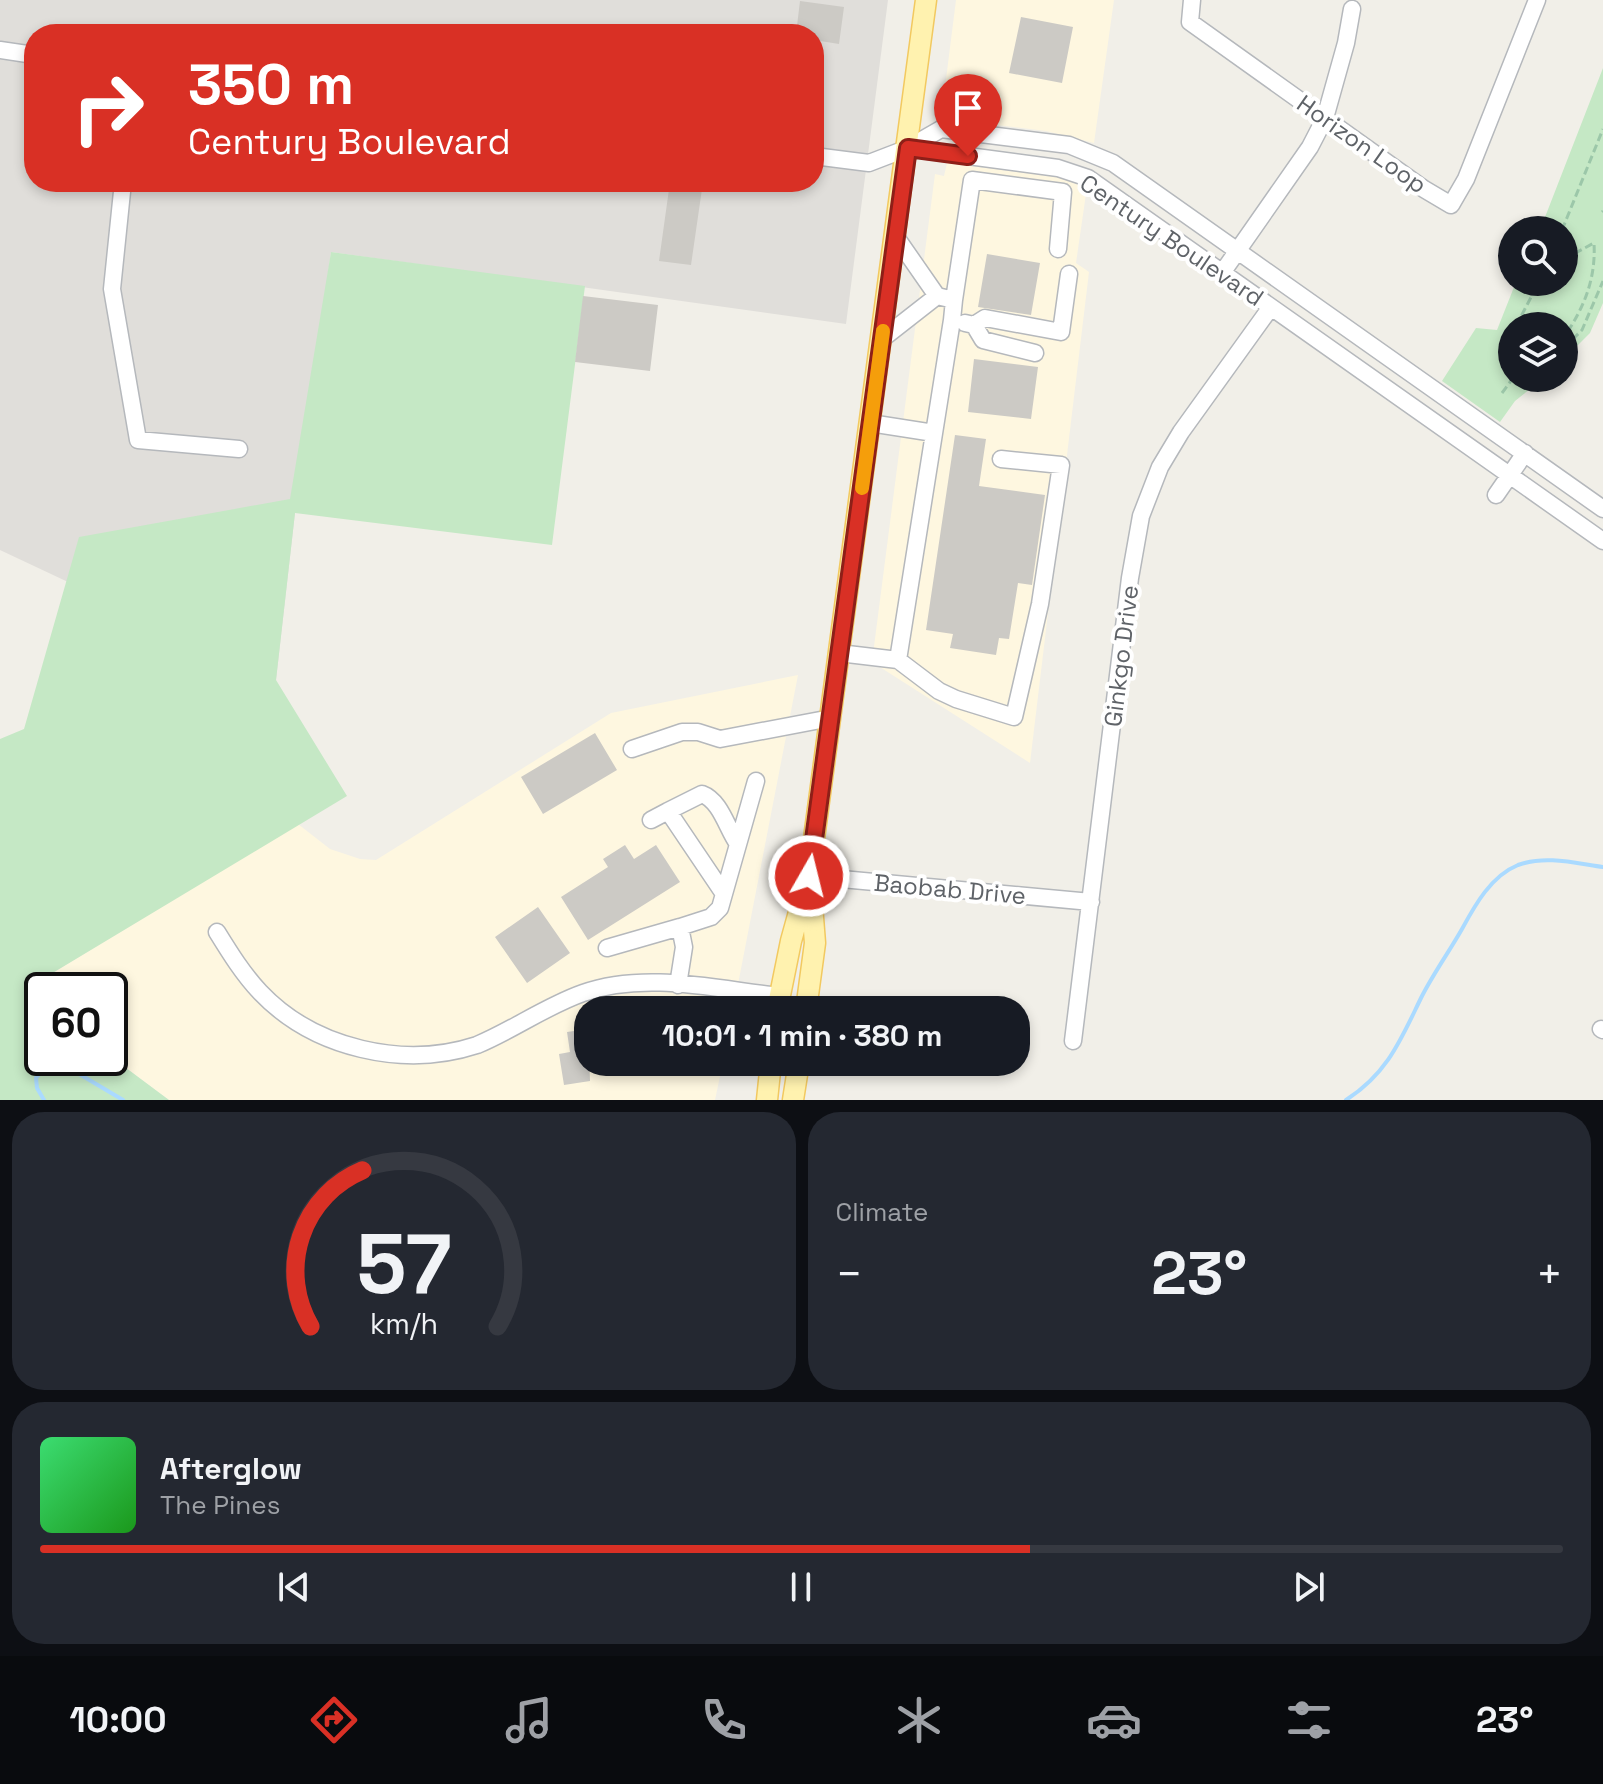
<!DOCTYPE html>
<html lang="en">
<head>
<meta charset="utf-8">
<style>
  :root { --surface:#171b24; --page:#242831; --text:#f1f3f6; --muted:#9ea1a6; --line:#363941; --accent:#d93025 }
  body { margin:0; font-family:"Space Grotesk",sans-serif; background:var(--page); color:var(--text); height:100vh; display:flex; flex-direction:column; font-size:30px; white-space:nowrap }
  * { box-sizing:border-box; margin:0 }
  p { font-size:26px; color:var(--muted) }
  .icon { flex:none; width:44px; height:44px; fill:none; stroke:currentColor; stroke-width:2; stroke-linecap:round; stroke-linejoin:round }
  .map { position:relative; height:1100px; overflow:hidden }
  .details { display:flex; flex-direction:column; gap:12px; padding:12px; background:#0d0f14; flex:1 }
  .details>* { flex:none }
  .guide { position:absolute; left:24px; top:24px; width:800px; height:168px; border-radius:32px; box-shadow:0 4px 12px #0003; background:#d93025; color:#fff; overflow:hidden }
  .buttons { position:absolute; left:1498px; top:216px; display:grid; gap:16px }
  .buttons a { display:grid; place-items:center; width:80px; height:80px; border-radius:50%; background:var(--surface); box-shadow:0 4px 12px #0003; font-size:40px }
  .speed { position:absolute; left:24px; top:972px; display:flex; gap:16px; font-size:40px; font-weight:700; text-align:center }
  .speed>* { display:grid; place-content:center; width:104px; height:104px; border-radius:50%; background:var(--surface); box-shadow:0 4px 12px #0003; line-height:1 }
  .speed .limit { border:4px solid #111; border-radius:12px; background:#fff; color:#111 }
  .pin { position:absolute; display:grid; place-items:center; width:68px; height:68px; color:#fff; margin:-82px -34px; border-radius:50% 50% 50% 0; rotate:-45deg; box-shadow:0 0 8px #0007 }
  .pin .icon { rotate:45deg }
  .me { position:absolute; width:88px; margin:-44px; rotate:8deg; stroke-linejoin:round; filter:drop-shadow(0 0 6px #0008) }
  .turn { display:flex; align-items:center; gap:28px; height:168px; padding:0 32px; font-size:36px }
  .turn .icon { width:104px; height:104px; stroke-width:2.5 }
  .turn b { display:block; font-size:56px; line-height:68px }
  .big { font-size:60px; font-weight:800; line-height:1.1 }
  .details .card { flex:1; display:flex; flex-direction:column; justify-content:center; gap:12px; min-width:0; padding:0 28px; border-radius:32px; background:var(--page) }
  .details .dial { align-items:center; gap:0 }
  .dial svg { height:208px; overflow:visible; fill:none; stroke:var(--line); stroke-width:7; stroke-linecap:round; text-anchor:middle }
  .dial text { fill:var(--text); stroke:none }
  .song { display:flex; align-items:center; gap:24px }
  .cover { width:96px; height:96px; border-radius:12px; background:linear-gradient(135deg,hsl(140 70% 55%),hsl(120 70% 35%)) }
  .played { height:8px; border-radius:4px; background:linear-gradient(90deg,var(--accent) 65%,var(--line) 65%) }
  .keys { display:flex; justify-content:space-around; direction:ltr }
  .heat { display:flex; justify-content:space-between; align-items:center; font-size:44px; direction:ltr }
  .details .tiles { flex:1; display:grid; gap:12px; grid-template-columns:1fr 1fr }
  .card:last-child { grid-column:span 2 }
  .trip { position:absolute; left:574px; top:996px; width:456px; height:80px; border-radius:32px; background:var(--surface); box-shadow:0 4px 12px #0003; font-weight:800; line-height:80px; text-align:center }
  .tabs { display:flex; height:128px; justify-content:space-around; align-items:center; background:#090b0e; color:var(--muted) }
  .tabs .icon { width:56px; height:56px }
  .tabs .selected { color:var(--accent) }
  .tabs b { font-size:36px; color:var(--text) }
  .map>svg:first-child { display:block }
  .commercial { fill:#fef7e0 }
  .industrial { fill:#e0deda; fill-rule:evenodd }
  .green { fill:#c5e8c5 }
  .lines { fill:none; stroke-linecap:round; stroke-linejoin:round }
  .stream { stroke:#aadaff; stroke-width:4 }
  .building { fill:#cccac5 }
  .minor-casing { stroke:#b5b8bc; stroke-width:19 }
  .major-casing { stroke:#f2c960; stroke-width:23 }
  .path { stroke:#9cc7a9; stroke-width:3; stroke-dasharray:8 4; stroke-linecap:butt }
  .minor { stroke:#fff; stroke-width:16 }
  .major { stroke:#fff2af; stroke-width:20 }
  .route-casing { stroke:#8d1f18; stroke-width:20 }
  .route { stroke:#d93025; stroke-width:14 }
  .slow { stroke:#f59e0b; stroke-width:14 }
  .labels { text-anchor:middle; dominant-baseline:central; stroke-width:8; stroke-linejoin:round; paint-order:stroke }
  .street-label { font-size:24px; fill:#5f6368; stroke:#fff }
</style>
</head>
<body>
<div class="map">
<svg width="1603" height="1100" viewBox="0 0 1603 1100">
  <rect width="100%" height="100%" fill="#f1efe8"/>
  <!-- commercial -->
  <path class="commercial" d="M956,0H1114L1094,143L1046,131L955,120V116L950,111L952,101L947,100L944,95Z
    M947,163L1059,177L1087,187L1076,263L1089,272L1030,763L872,662L935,174L944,176Z
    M798,675L733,1010H588V1062H723L715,1100H169L110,1056V990H42V997L31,986L298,824L330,849L360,859L376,860L611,713Z"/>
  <!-- industrial -->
  <path class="industrial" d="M0,0H888L846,324L331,252L295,513L276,680L0,550ZM34,34H814V182H34Z"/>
  <!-- green -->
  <path class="green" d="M1603,68V303L1590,333L1564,359V326H1512V378H1544L1515,401L1500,422L1442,381L1476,328L1497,330L1516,282H1564V230H1540Z
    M331,252L585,286L552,545L295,513L276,680L347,796L31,986L42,1009V1058H110V1056L169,1100H0V739L24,729L79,537L290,499Z"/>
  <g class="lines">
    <!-- stream -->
    <path class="stream" d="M44,1100L37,1088L36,1078L50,1062H59L123,1100
      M1346,1100C1388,1073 1401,1039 1421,998C1433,974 1449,952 1462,929C1475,905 1491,876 1518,865C1545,855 1575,863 1603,867"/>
  </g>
  <!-- building -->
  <path class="building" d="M800,1L844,7L839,44L814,40V34H796Z
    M1021,17L1073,27L1062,83L1009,73Z
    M670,182H703L691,265L659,261Z
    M987,254L1040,263L1031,315L978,307Z
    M583,296L658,305L650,371L575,362Z
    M974,359L1038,367L1031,419L968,412Z
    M955,435L986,439L979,486L1045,495L1032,585L1018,583L1009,639L999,638L996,655L950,648L953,634L926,630Z
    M595,733L617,770L543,814L521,777Z
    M625,845L634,859L656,845L680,882L588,940L561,897L608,867L603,859Z
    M538,907L570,953L527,983L495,937Z
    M588,1029L590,1081L564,1085L559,1054L570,1052L567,1032Z"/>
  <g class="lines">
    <!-- minor casing -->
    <g class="minor-casing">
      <path id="minor" d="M1192,0L1190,22L1424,189L1451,205L1466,179L1537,0
        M0,50L34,55
        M908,148L1058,168L1088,178L1603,541
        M814,156L869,163L908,148L941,129L1069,145L1113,163L1603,509
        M123,182L112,289L138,440L239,449
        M1222,273L1310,147L1325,118L1346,43L1352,9
        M954,300L972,180L1063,192L1058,249
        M965,323L974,325L983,340L1035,353
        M974,325L985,318L1061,332L1069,274
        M882,339L937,296
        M870,423L934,433
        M1496,495L1525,453
        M839,653L898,660L952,320L954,300L937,296L896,237
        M898,660L939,691L956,699L1014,717L1040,604L1061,465L1001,459
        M632,749L682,732H698L720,739L831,718
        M651,820L668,811
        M809,876L1091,902
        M724,894L668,811L702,794C721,801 727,829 738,844
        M217,932C230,953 243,974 260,992C314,1049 404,1069 477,1045C513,1030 546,1006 583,993C644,971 716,989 779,996
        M607,948L680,927
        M678,985L684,947L680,927L711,917L720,908L756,781
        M1601,1029L1603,1030
        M1073,1041L1130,578L1141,516L1160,467L1181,432L1271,307"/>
    </g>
    <!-- major casing -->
    <g class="major-casing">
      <path id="major" d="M777,1010L791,941L809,876L926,0
        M806,1010L815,943L811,892
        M767,1100L771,1062
        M793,1100L799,1062"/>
    </g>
    <!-- path -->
    <path class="path" d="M1602,212L1603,211
      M1562,230L1603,129
      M1564,259L1594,243C1596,279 1584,308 1564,337
      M1516,326L1539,282
      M1512,341L1507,361L1512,373
      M1564,348L1582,330L1603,281
      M1502,393L1513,378"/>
    <!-- minor -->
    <use href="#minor" class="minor"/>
    <!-- major -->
    <use href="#major" class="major"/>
  </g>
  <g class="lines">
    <!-- route casing -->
    <g class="route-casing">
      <path id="route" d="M809,876L908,148L968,156"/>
    </g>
    <!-- route -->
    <use href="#route" class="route"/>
    <!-- slow -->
    <path class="slow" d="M862,488L883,331"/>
  </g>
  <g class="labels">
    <!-- street labels -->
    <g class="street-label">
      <text transform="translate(1362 144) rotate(35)">Horizon Loop</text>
      <text transform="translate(1172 240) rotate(34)">Century Boulevard</text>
      <text transform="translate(1121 656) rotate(-83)">Ginkgo Drive</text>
      <text transform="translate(950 889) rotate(5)">Baobab Drive</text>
    </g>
  </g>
</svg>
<div class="buttons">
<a><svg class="icon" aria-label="search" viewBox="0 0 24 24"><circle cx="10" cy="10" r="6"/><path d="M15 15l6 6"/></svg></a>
<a><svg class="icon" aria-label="layers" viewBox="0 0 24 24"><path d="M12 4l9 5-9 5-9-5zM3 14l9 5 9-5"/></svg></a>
</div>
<div class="speed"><div class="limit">60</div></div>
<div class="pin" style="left:968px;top:156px;background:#d93025"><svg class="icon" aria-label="arrive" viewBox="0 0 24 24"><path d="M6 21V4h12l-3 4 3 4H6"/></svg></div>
<svg class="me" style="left:809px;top:876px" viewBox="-20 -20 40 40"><circle r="17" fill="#d93025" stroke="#fff" stroke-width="3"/><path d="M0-11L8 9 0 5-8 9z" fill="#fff"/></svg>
<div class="trip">10:01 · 1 min · 380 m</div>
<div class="guide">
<div class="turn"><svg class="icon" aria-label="right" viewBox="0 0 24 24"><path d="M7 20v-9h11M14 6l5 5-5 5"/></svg><div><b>350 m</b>Century Boulevard</div></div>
</div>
</div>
<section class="details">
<div class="tiles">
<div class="card dial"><svg viewBox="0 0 100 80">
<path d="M14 69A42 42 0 1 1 86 69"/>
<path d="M14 69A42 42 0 0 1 34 9" stroke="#d93025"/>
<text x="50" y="56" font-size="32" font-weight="700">57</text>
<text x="50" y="72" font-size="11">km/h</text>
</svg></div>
<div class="card"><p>Climate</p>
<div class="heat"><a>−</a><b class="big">23°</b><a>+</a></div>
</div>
<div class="card">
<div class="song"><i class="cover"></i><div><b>Afterglow</b><p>The Pines</p></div></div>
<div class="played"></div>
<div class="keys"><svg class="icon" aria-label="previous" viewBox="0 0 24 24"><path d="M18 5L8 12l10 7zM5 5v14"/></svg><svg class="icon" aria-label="pause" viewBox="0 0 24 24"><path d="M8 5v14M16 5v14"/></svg><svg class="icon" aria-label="next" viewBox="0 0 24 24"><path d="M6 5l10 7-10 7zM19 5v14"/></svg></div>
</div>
</div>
</section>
<nav class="tabs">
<b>10:00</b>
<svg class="icon selected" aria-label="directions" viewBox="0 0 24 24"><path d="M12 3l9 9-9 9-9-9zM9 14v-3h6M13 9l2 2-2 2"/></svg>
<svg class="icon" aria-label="music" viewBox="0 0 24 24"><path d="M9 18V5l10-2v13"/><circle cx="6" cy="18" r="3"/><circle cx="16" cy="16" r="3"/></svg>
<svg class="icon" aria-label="phone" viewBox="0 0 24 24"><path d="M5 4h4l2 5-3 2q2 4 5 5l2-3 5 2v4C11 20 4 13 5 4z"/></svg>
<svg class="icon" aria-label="climate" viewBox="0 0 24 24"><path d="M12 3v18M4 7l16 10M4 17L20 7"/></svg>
<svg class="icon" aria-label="car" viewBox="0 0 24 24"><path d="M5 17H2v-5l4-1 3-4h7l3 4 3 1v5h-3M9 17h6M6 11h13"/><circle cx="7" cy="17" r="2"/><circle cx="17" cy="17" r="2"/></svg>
<svg class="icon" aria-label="filters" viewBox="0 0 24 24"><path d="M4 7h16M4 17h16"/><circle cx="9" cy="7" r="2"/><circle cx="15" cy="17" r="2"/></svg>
<b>23°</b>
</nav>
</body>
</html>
